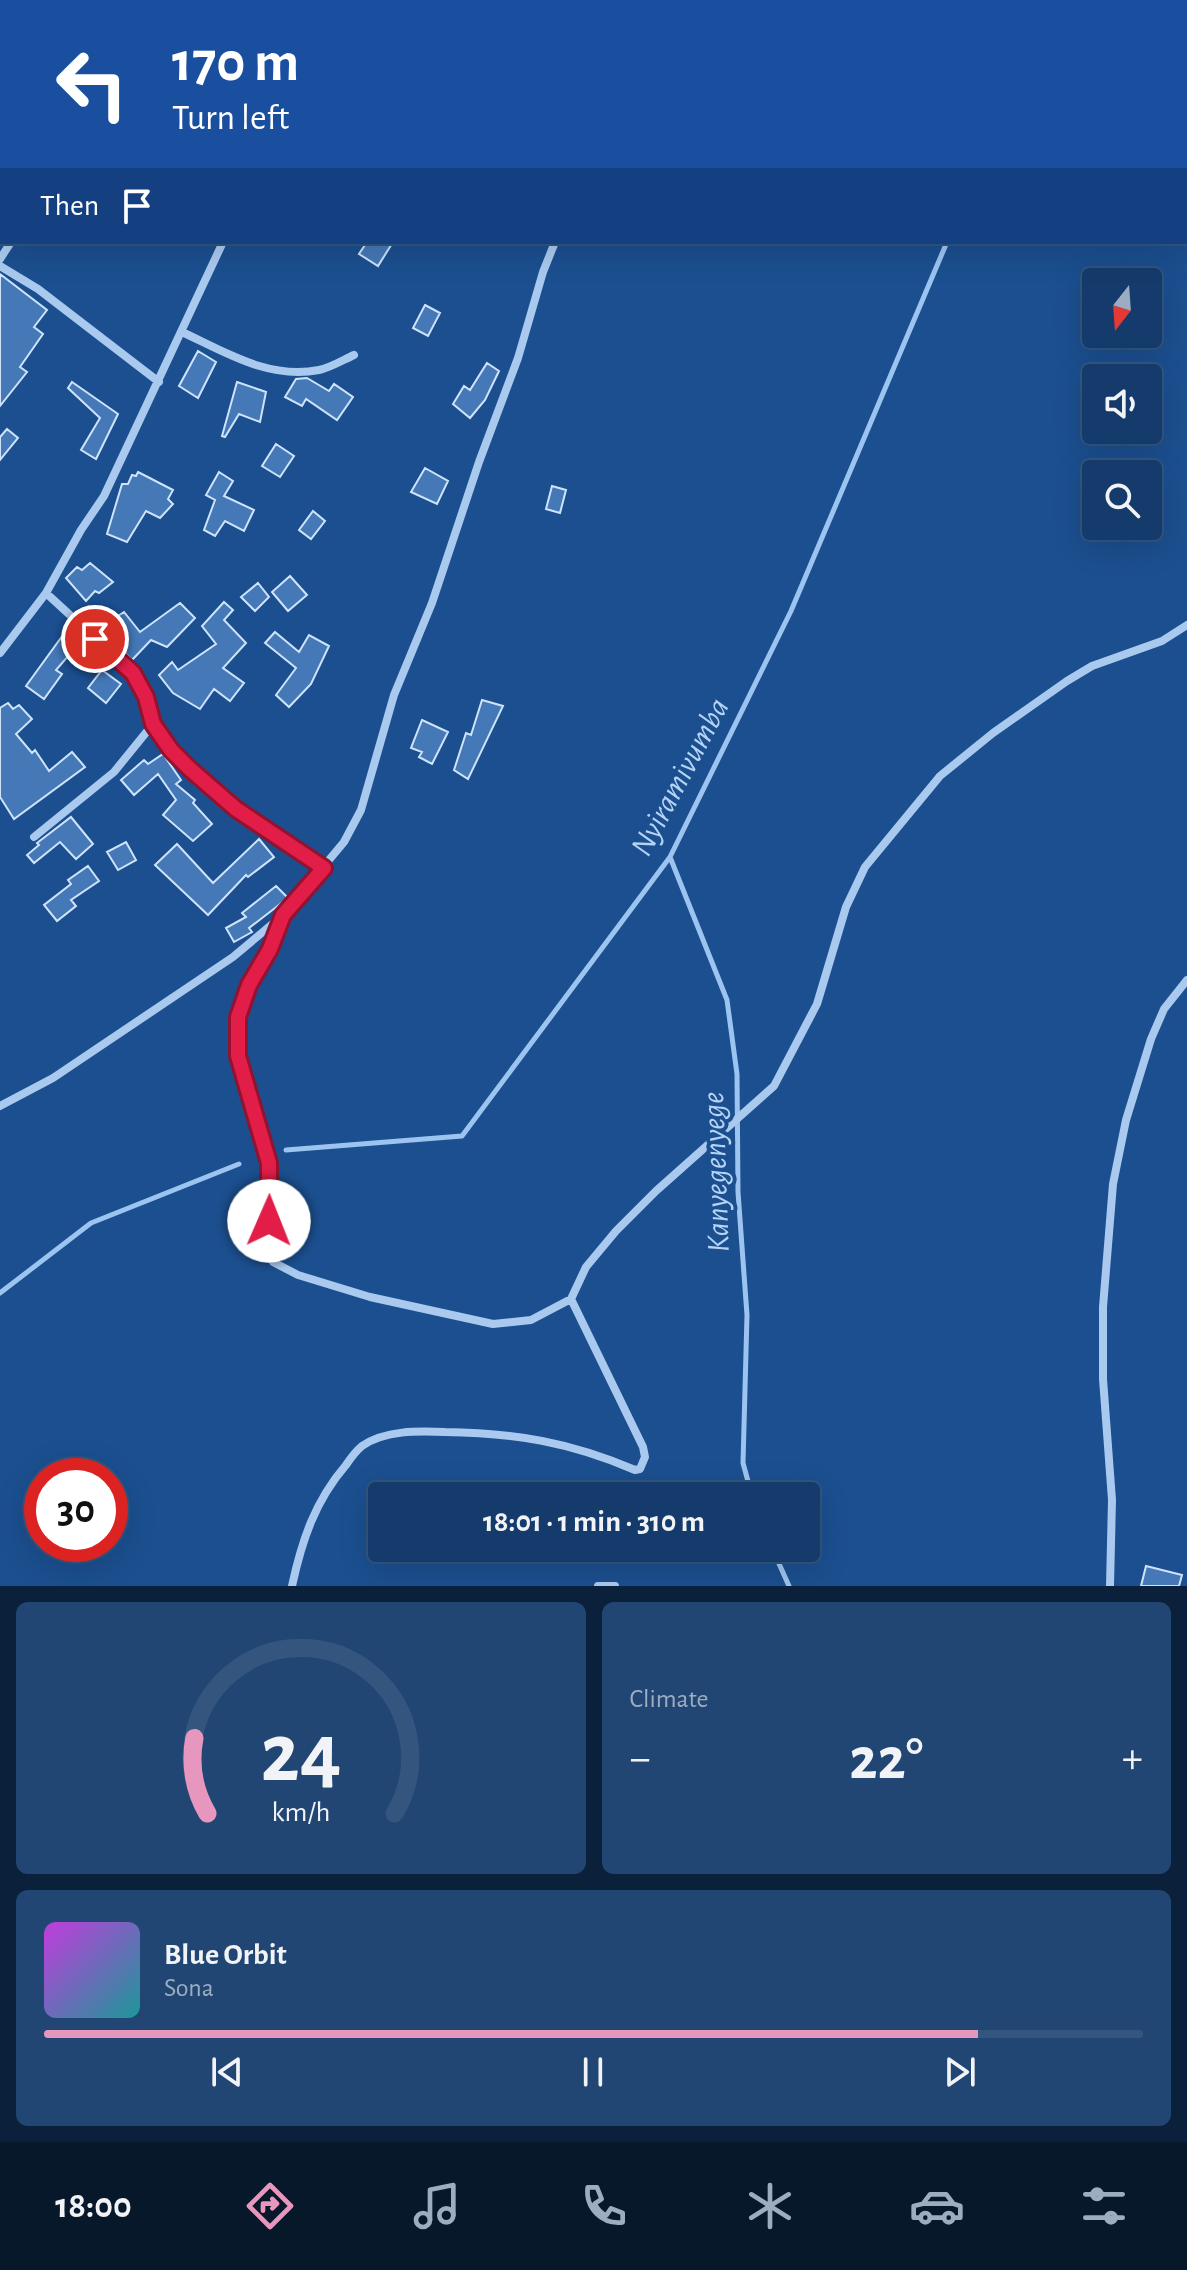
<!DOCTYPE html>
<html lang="en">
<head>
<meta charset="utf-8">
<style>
  :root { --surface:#143b6b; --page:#214673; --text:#f1f3f6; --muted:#9dadc1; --line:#33557e; --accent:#e797bd }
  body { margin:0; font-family:"Alegreya Sans",sans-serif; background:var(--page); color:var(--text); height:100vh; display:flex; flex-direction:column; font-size:30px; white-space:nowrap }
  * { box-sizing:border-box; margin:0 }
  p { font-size:26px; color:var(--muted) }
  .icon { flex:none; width:44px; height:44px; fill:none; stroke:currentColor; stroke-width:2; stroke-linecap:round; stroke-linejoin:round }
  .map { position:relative; height:1586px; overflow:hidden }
  .drawer { display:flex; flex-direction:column; gap:16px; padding:16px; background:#0b203b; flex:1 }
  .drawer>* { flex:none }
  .banner { position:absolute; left:0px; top:0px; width:1188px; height:244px; box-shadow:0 8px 32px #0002,0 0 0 2px var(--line); background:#1a4fa0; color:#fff; overflow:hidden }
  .needle { width:52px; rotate:197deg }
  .buttons { position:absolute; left:1082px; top:268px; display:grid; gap:16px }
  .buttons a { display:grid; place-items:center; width:80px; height:80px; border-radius:8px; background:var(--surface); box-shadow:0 8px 32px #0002,0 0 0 2px var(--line); font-size:40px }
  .speed { position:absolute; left:24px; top:1458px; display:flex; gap:16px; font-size:40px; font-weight:700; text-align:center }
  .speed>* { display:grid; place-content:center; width:104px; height:104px; border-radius:50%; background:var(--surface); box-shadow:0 8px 32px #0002,0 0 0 2px var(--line); line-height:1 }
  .speed .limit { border:12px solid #d22; background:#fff; color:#111 }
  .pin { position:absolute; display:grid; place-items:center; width:68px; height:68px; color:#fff; margin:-34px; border:4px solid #fff; border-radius:50%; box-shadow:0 2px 8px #0007 }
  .me { position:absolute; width:88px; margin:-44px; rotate:1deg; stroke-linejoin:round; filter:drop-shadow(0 0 6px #0008) }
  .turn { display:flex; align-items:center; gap:28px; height:168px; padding:0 40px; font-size:36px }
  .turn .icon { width:104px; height:104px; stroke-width:2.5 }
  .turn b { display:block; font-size:56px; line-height:68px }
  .then { display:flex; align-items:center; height:76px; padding:0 40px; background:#0003; gap:16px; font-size:30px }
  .big { font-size:60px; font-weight:600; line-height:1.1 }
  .drawer .widget { flex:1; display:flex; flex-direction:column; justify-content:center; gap:12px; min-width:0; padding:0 28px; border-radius:12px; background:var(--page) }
  .drawer .dial { align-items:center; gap:0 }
  .dial svg { height:208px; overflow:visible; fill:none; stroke:var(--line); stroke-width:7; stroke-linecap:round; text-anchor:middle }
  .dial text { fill:var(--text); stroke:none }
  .song { display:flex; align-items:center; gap:24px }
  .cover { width:96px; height:96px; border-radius:12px; background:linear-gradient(135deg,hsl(290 70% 55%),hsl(180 70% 35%)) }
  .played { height:8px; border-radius:4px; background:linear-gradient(90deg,var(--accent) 85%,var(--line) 85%) }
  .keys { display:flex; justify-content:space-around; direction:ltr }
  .heat { display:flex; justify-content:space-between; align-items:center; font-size:44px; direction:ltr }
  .drawer .tiles { flex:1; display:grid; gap:16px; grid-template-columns:1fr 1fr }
  .widget:last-child { grid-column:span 2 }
  .trip { position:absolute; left:368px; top:1482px; width:452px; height:80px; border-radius:8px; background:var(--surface); box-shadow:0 8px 32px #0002,0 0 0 2px var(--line); font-weight:600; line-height:80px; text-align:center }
  .tabs { display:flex; height:128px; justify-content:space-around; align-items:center; background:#08182b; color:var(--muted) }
  .tabs .icon { width:56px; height:56px }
  .tabs .selected { color:var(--accent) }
  .tabs b { font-size:36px; color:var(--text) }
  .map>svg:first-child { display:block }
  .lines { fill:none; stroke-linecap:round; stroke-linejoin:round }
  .stream { stroke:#9cc4f0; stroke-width:5 }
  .building { fill:#4478b7; stroke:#cfe3fa; stroke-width:2 }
  .minor { stroke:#a9c9ee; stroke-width:8 }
  .route-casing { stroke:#92132f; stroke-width:20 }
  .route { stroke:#e11d48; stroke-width:14 }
  .labels { text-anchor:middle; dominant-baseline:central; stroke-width:8; stroke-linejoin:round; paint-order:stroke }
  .water-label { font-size:32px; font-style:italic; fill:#b5d3f5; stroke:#1b4f8f }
</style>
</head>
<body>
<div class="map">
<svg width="1187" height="1586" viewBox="0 0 1187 1586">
  <rect width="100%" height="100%" fill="#1b4f8f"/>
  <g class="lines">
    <!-- stream -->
    <path class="stream" d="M1048,2L1049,0
      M1186,183L1187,184
      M670,857L727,1000L737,1074L738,1192L747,1315L743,1463L752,1496
      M286,1150L462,1136L670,857L791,611L947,242
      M0,1293L91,1223L239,1164
      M772,1548L789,1586"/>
  </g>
  <!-- building -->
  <path class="building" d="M367,242H393L378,266L359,254Z
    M0,274L47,310L34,327L43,334L20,367L27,372L0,406Z
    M425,305L440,313L428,336L413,328Z
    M198,351L216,362L198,398L179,386Z
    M487,363L499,371L485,400L470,418L453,404L464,386L470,390Z
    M307,378L329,391L334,384L353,397L337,420L306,399L302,406L285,397L296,379Z
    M72,382L118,414L96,459L81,450L100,418L68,388Z
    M237,382L266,392L260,422L239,414L225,437L222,436Z
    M7,429L18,438L0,460V437Z
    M276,444L294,456L280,477L262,466Z
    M425,468L448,481L437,504L411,492Z
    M138,472L173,490L168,499L173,504L160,518L146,511L127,542L107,534L122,484H128L132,475L136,476Z
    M219,472L233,481L224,496L254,510L244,531L225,521L215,536L204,530L215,500L206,495Z
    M552,486L566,490L560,513L546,509Z
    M313,511L325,521L311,539L299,530Z
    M90,563L113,582L99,593L95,591L86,601L66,578L77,567L82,570Z
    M290,576L307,595L288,611L272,592Z
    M258,583L269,597L255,611L241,597Z
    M224,602L233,610L224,620L246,643L223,668L244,683L230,701L214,689L200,709L173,693L159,675L172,662L178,670L216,644L202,626Z
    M180,603L195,618L167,647L151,640L132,660L122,650L125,647L107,628L112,624L110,621L124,612L140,632Z
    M275,632L299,652L309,635L329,646L311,684L289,707L276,695L296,668L265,643Z
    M63,635L76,647L56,670L62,674L44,699L26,686Z
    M102,670L121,684L106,703L88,688Z
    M482,700L503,706L468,779L454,770L466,733L471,735Z
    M8,703L13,709L19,705L32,719L16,734L32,753L35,750L49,771L72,752L85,767L14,819L0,797V708Z
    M422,720L448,732L432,764L419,757L422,752L411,748Z
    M163,754L181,780L176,784L195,800L193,803L212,824L193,841L163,815L176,800L158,774L134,795L121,780L144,760L148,764Z
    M71,817L93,844L76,859L60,842L34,863L27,855L39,845L37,843Z
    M259,839L274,857L248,877L246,875L208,915L155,865L177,844L213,883Z
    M126,842L136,860L118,870L107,852Z
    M88,866L99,881L71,900L76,906L57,921L44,905L71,884L68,880Z
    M276,886L288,898L249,928L252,932L234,942L226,928L246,917L242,913Z
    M1146,1566L1182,1575L1179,1586H1141Z"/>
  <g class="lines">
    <!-- minor -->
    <path class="minor" d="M71,0V2
      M61,2L62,0
      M308,2L309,0
      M667,2L668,0
      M0,60L2,59
      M0,259L11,242
      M0,266L38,289L159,382
      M182,332C225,352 269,380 319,370C330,368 343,360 354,355
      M46,593L133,673L146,697L153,724L171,750L190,769L236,809L324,868
      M0,653L46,593L81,530L104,496L223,242
      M34,837L114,772L153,724
      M283,915C256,983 225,1004 244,1083C251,1110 265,1136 269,1164C273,1196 261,1233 273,1262L298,1275L370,1297L493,1324L531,1320L571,1299L586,1267L616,1231L656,1191L774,1086L817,1004L846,907L865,867L940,776L993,733L1067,681L1092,666L1162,641L1187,625
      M0,1106L53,1078L233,957L283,915L344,842L361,810L394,695L432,603L479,462L518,358L543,272L555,242
      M292,1586C302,1540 315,1501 346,1465C350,1459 356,1451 362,1446C385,1430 418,1431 445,1432C515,1433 570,1442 635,1470L640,1469L645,1457L643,1447L571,1299
      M598,1586H615
      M1110,1586L1112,1500L1103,1379V1307L1113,1184L1126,1120L1151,1039L1164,1009L1187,980"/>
  </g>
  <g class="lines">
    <!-- route casing -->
    <g class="route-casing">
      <path id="route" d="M95,639L133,673L146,697L153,724L171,750L190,769L236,809L324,868L283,915L270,949L249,985L238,1017V1056L269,1163V1221"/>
    </g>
    <!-- route -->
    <use href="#route" class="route"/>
  </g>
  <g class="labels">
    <!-- water labels -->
    <g class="water-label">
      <text transform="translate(680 777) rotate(-62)">Nyiramivumba</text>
      <text transform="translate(716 1172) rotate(-92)">Kanyegenyege</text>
    </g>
  </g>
</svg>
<div class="buttons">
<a><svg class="needle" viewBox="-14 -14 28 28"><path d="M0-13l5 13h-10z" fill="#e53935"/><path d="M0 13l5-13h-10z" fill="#9dadc1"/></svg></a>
<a><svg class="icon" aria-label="sound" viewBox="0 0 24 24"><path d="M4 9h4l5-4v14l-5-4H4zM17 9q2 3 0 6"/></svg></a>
<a><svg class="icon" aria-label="search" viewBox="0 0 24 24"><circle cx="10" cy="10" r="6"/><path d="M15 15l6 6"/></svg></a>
</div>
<div class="speed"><div class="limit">30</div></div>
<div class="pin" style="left:95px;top:639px;background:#d93025"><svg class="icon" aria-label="arrive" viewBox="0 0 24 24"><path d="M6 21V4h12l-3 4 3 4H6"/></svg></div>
<svg class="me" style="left:269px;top:1221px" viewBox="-20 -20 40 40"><circle r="19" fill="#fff"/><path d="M0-13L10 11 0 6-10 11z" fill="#e11d48"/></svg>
<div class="trip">18:01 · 1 min · 310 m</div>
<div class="banner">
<div class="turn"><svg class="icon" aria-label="left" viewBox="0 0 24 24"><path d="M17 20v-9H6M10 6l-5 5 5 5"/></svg><div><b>170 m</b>Turn left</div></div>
<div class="then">Then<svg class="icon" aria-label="arrive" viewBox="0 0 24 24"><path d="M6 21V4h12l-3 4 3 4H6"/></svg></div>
</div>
</div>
<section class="drawer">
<div class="tiles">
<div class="widget dial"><svg viewBox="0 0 100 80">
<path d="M14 69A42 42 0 1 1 86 69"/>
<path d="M14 69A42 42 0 0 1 9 40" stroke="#e797bd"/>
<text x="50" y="56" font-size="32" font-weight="700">24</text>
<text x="50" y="72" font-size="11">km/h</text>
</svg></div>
<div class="widget"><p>Climate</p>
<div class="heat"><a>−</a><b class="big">22°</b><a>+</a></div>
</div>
<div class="widget">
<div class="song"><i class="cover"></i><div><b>Blue Orbit</b><p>Sona</p></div></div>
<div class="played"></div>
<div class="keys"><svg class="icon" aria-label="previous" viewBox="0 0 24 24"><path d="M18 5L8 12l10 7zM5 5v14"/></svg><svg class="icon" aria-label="pause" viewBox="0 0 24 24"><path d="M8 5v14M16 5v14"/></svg><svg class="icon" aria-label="next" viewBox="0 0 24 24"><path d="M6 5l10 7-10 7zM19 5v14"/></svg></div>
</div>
</div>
</section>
<nav class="tabs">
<b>18:00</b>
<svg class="icon selected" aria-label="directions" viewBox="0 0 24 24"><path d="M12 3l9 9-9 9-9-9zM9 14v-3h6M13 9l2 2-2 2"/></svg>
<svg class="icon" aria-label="music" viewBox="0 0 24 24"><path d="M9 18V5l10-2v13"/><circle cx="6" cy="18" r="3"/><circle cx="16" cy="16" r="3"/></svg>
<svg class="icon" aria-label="phone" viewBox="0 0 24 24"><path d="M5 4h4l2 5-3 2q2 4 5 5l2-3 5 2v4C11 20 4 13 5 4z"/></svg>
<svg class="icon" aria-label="climate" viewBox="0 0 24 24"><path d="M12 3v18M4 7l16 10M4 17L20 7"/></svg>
<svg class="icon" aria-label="car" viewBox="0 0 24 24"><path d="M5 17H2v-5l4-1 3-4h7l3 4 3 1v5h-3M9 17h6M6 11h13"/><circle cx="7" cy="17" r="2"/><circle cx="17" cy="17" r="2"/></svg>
<svg class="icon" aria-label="filters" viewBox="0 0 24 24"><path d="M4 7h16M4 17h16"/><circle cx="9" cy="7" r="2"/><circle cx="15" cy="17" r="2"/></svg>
</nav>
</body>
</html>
